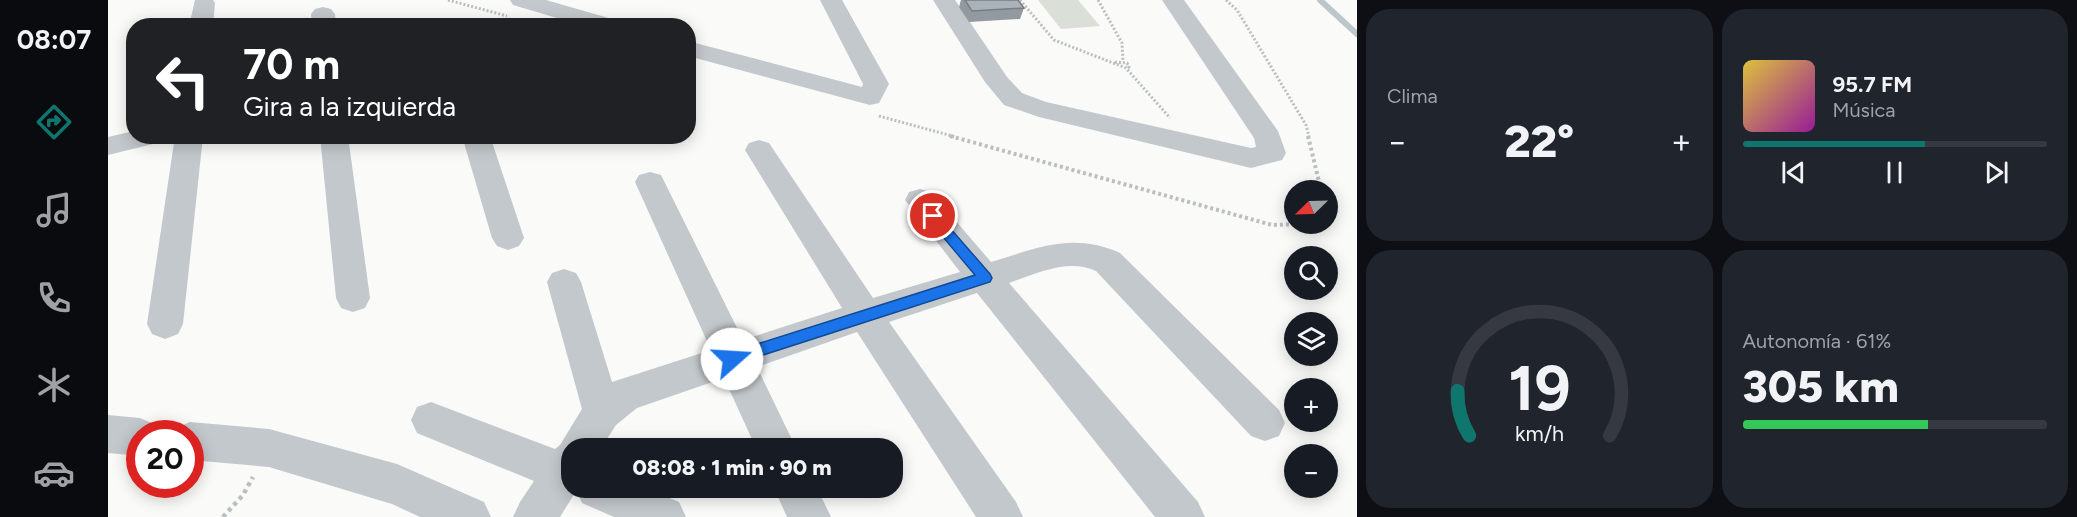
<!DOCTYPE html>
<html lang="es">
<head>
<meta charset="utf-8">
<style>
  :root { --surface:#171b24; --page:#20242c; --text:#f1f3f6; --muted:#9ea1a6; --line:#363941; --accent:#0f766e }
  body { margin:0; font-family:Figtree,sans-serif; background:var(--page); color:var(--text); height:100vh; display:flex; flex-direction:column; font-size:22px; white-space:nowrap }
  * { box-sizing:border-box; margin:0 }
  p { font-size:20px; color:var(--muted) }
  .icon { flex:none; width:33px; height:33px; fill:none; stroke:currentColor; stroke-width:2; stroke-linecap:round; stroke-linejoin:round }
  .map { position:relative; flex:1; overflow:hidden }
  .sheet { display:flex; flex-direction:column; gap:9px; padding:9px; background:#0d0f14; width:720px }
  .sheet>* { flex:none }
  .banner { position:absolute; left:18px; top:18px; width:570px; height:126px; border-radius:24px; box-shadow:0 3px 15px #0003; background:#202124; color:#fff; overflow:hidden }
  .needle { width:39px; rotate:247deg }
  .tools { position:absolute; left:1176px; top:180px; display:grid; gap:12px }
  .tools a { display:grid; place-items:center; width:54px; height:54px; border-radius:50%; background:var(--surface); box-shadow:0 3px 15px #0003; font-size:30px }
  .speed { position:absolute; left:18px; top:420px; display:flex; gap:12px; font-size:30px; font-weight:700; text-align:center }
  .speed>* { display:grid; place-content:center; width:78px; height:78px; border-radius:50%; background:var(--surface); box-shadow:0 3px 15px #0003; line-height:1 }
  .speed .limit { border:9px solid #d22; background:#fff; color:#111 }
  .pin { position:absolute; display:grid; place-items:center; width:51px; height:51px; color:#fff; margin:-26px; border:3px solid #fff; border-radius:50%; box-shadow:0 2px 6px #0007 }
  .me { position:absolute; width:66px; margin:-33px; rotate:71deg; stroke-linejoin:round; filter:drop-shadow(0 0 4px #0008) }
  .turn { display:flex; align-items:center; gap:21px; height:126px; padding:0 18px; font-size:27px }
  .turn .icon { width:78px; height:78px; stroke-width:2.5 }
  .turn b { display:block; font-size:42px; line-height:51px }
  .big { font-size:45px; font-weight:800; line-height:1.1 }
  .sheet .card { flex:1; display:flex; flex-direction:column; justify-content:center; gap:9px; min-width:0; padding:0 21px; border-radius:24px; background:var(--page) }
  .sheet .dial { align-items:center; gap:0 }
  .dial svg { height:156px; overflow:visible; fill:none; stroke:var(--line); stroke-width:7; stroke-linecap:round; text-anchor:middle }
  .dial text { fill:var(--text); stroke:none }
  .song { display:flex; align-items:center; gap:18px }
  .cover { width:72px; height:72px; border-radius:9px; background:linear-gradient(135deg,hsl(50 70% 55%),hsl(300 70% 35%)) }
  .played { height:6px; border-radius:3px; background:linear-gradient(90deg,var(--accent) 60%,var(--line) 60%) }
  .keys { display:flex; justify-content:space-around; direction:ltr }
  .heat { display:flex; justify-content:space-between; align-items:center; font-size:33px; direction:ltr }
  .charge { height:9px; border-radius:4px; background:linear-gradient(90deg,#34c759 61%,var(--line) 0) }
  .sheet .tiles { flex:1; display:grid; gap:9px; grid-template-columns:repeat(2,1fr) }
  .trip { position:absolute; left:453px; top:438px; width:342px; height:60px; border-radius:24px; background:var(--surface); box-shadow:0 3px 15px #0003; font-weight:800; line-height:60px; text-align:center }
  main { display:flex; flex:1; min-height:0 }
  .tabs { display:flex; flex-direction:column; width:108px; justify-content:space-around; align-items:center; background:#090b0e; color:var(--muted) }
  .tabs .icon { width:42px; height:42px }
  .tabs .on { color:var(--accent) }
  .tabs b { font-size:27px; color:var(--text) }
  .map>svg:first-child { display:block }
  .green { fill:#dadfd7 }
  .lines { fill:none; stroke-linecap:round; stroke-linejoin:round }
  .stream { stroke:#bbc7cb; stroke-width:6 }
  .path-far2 { stroke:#bbbfc2; stroke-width:3; stroke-dasharray:2 2; stroke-linecap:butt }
  .path-far1 { stroke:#bbbfc2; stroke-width:4; stroke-dasharray:3 3; stroke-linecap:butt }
  .path { stroke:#bbbfc2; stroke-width:4.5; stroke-dasharray:4 4; stroke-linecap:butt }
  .minor { fill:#c3c8cc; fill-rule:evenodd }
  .wall { fill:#929a9f }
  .building { fill:#aab3b9; stroke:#777d82; stroke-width:1.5 }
  .route { fill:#1a73e8; stroke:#114b97; stroke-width:1.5 }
</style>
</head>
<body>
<main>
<nav class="tabs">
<b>08:07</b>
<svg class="icon on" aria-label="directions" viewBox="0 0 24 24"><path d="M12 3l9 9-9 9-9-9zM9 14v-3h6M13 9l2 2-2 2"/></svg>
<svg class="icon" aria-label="music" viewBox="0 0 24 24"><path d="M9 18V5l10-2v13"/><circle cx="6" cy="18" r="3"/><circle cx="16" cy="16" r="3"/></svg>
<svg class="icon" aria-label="phone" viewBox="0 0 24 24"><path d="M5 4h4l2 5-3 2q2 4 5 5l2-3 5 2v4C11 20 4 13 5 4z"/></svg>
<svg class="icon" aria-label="climate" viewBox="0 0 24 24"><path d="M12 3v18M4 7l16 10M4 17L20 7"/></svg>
<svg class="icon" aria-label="car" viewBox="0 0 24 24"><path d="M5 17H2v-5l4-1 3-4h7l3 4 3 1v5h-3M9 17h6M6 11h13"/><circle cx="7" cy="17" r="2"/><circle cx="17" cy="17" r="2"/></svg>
</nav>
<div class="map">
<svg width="1249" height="517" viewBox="0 0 1249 517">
  <rect width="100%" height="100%" fill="#fafaf8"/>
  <!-- green -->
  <path class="green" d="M930,0H970L992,26L953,29Z"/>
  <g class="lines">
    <!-- stream -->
    <path class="stream" d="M1212,0L1249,34"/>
    <!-- path-far2 -->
    <path class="path-far2" d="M340,0L399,16
      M912,0L946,40L1018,68L1062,118
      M990,0L1014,43L1015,62
      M1118,0L1129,10L1198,125L1201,137
      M1007,62L1019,63L1021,67L1018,68
      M771,116L848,137"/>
    <!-- path-far1 -->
    <path class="path-far1" d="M842,136L1164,225L1199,224
      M1200,136L1213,190"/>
    <!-- path -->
    <path class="path" d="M115,517L135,495L145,477"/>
    <!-- minor -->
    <path class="minor" d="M87,0H105L107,3L105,26H81Z
      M402,0H438L511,21L514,26H476L405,5Z
      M712,0H734L781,84L771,103L762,105L580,56V41L754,87L755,84Z
      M825,0H847L899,77L914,93L938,102L1143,148L1148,147L1146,138L1054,0H1076L1170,131L1178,153L1174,160L1143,168L931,117L896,105L877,82Z
      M215,7L223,9L227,14L228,26H204L203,14L207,9Z
      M26,131V136H57L53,142L0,155V137Z
      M67,136H95L75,324L70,334L57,339L44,334L39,324Z
      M212,136H240L262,298L257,308L245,312L233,308L228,298Z
      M354,136H382L416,238L411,246L400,250L389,246L384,238Z
      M651,140L661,143L765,298L852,272L797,200L801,192L812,189L823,192L883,262C930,248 964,232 1012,253L1171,410L1177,423L1171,436L1157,441L1143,436L988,271C960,258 928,274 901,283L1090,502L1097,517H1047L869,293L781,322L908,502L915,517H868L749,332L649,367L688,448H648L616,378L529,408L508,425L493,448H464V488H538L571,502L578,517H506L474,503L470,494L465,496L452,517H405L412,502L426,481L309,433L303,420L309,407L323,402L447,449L452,445L474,409L439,282L444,273L456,269L468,273L473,282L504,382L603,350L527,182L531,175L542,172L553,175L635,340L734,308L637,150L641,143Z
      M0,415L32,418L46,424L51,434H32V456L0,453Z
      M82,422L161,429L289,464L376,502L383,517H312L284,504L161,467L82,460V434H65L68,428Z
      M666,488H709L723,517H679Z"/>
  </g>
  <!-- wall -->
  <path class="wall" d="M853,0H910L916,8L912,19L861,22L851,7Z"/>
  <!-- building -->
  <path class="building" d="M857,0H910L916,8L864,11Z"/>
  <!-- route -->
  <path class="route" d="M825,211L829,213L882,274L884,278L882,282L624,365L619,363L617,359L619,354L624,352L867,275L820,219L818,216Z"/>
</svg>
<div class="tools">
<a><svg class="needle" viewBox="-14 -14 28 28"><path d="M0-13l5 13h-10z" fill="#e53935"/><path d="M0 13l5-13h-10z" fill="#9ea1a6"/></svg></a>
<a><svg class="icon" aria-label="search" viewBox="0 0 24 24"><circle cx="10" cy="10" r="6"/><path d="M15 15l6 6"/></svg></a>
<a><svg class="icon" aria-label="layers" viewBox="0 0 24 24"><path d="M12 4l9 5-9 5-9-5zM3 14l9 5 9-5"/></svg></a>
<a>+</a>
<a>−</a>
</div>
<div class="speed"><div class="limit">20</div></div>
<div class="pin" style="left:825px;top:216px;background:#d93025"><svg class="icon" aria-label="arrive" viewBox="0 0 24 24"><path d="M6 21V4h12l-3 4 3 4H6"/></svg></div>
<svg class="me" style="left:624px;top:359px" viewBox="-20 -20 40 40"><circle r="19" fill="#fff"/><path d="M0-13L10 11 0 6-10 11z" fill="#1a73e8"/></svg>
<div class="trip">08:08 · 1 min · 90 m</div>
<div class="banner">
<div class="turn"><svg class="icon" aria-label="left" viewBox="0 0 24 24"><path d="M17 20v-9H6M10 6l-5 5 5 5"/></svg><div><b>70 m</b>Gira a la izquierda</div></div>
</div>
</div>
<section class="sheet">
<div class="tiles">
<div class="card"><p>Clima</p>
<div class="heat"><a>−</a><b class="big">22°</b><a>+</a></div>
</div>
<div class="card">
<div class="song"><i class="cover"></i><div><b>95.7 FM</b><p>Música</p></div></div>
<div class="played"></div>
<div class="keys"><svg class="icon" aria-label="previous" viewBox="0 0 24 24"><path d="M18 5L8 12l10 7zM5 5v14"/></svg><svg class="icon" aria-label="pause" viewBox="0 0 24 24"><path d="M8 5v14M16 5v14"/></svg><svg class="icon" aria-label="next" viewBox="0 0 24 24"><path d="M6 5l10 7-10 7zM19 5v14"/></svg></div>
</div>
<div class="card dial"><svg viewBox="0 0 100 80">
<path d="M14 69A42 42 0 1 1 86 69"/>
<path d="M14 69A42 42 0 0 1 8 46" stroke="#0f766e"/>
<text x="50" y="56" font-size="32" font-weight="700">19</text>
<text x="50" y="72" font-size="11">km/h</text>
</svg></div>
<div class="card"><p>Autonomía · 61%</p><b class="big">305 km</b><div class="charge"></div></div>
</div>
</section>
</main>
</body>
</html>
